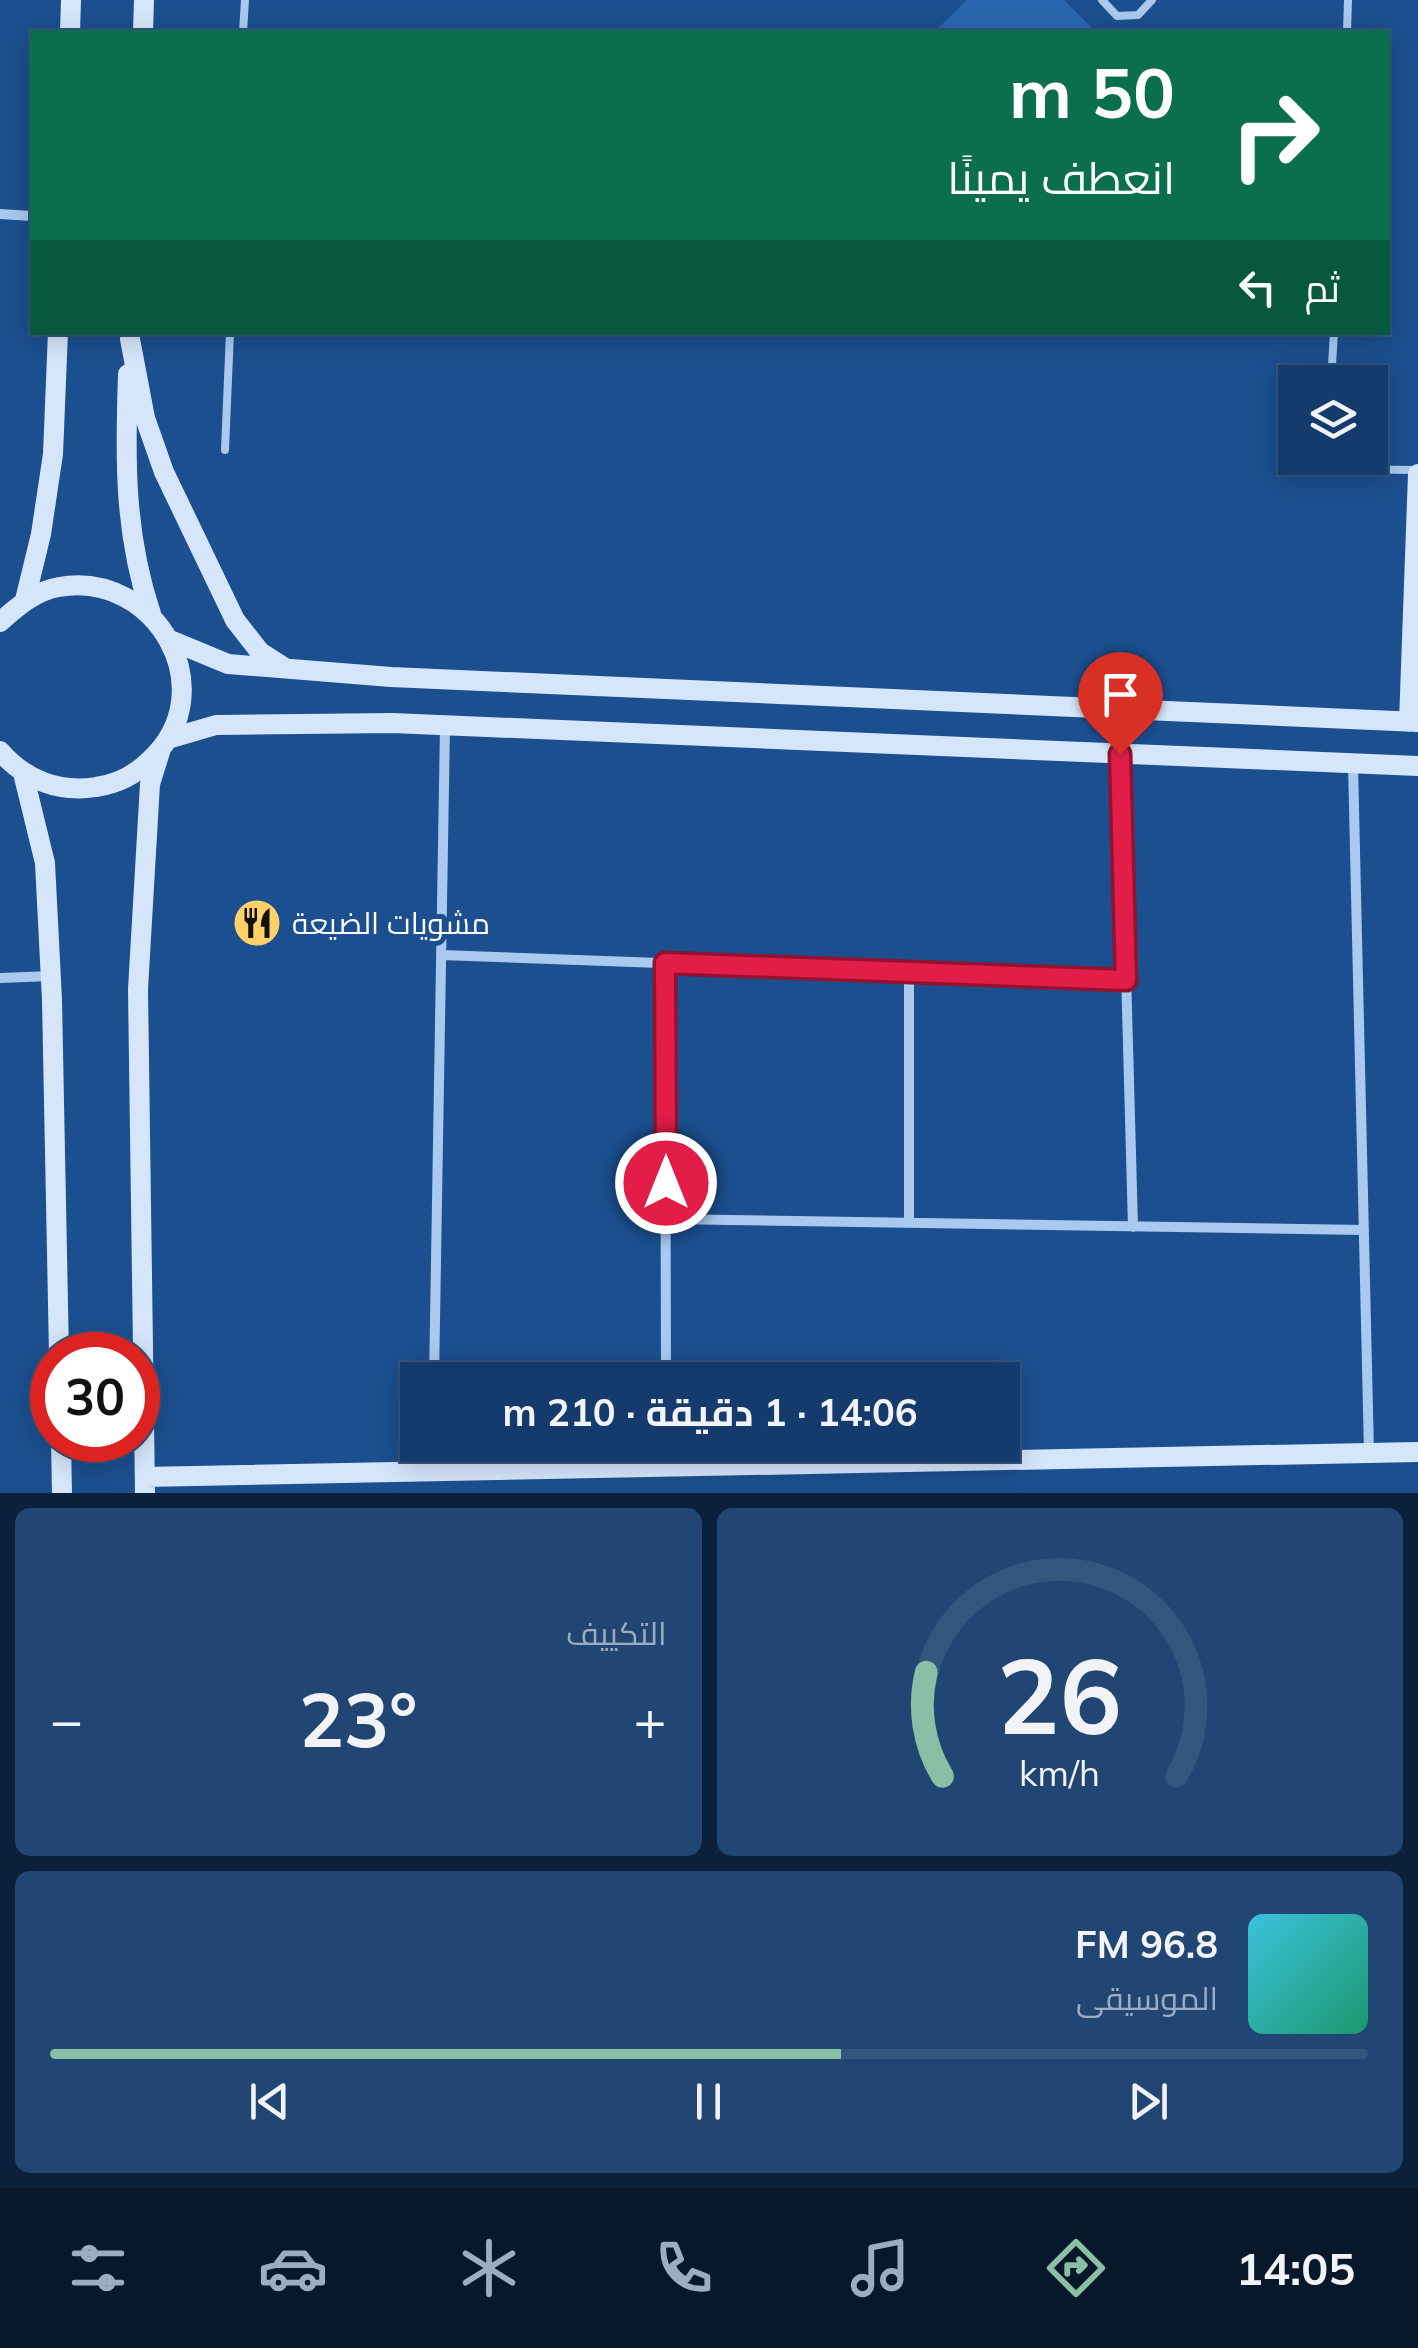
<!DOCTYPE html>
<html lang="ar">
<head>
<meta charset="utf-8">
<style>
  :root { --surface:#143b6b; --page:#214673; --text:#f1f3f6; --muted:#9dadc1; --line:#33557e; --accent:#8abfa5 }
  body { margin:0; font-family:Mulish,Cairo,sans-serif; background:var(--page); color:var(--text); direction:rtl; height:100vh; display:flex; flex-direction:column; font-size:38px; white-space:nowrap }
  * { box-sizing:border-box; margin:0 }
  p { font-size:32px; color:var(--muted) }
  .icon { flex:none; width:55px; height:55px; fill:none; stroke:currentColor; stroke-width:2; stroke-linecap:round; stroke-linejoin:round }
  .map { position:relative; height:1493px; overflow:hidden; direction:ltr }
  .drawer { display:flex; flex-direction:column; gap:15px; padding:15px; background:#0b203b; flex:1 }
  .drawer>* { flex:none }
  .banner { position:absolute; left:30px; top:30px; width:1360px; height:305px; border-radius:0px; box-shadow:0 5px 25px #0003,0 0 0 2px var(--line); direction:rtl; background:#0b6e4f; color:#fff; overflow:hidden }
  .controls { position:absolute; left:1278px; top:365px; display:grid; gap:20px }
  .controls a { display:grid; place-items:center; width:110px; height:110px; border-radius:0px; background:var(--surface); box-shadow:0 5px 25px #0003,0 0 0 2px var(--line); font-size:50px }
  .speed { position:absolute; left:30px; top:1332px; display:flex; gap:20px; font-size:50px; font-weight:700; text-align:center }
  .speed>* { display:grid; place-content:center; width:130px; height:130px; border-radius:50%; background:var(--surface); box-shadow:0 5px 25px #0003,0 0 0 2px var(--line); line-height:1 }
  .speed .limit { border:15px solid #d22; background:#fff; color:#111 }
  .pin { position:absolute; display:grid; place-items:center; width:85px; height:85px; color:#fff; margin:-102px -42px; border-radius:50% 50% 50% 0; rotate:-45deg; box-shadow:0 0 10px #0007 }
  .pin .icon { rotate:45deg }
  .me { position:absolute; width:110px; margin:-55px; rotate:0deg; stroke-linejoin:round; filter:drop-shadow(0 0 8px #0008) }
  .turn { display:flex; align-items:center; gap:35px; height:210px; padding:0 50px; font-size:45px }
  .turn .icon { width:130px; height:130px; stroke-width:2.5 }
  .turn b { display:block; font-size:70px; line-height:85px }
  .then { display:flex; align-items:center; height:95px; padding:0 50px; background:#0003; gap:20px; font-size:38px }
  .big { font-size:75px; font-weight:700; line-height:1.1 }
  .drawer .widget { flex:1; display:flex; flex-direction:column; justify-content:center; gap:15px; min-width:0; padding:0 35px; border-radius:15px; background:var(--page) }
  .drawer .dial { align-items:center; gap:0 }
  .dial svg { height:260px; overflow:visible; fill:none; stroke:var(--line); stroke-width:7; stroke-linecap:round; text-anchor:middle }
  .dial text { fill:var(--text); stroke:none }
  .song { display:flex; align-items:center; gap:30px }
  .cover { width:120px; height:120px; border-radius:15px; background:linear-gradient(135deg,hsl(190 70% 55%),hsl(160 70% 35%)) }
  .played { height:10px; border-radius:5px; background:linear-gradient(90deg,var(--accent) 60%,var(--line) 60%) }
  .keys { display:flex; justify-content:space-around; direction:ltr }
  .heat { display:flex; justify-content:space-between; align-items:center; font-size:55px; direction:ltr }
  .drawer .tiles { flex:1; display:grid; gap:15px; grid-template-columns:1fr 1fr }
  .widget:last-child { grid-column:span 2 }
  .trip { position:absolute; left:400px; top:1362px; width:620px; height:100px; border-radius:0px; background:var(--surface); box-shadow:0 5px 25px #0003,0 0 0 2px var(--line); font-weight:700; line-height:100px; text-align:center; direction:rtl }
  .menu { display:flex; height:160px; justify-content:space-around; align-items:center; background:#08182b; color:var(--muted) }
  .menu .icon { width:70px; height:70px }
  .menu .on { color:var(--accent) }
  .menu b { font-size:45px; color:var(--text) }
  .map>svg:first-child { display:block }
  .building { fill:#2a66ad }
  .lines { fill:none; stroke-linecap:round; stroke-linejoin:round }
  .lane { stroke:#a9c9ee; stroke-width:8 }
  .street { stroke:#a9c9ee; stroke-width:10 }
  .secondary { stroke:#d6e6fa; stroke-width:20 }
  .route-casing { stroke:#92132f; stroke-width:25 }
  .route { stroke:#e11d48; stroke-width:18 }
  .labels { text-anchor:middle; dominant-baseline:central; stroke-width:10; stroke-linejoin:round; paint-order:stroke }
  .poi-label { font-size:30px; fill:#fff; stroke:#1b4f8f; text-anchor:start }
</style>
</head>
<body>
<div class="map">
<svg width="1418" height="1493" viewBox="0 0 1418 1493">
  <rect width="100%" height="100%" fill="#1b4f8f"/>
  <!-- building -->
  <path class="building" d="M967,0H1064L1096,32H934Z"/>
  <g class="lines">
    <!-- lane -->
    <path class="lane" d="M1102,0L1117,16L1138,15L1152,0
      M243,32L245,0
      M1347,32L1348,0
      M1331,382L1334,332
      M225,450L230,332
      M1328,458V469L1417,470"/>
    <!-- street -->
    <path class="street" d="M0,214L32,216
      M1120,753L1133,1227
      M1353,764L1369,1453
      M441,955L1126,980
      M665,963L666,1380
      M909,972V1223
      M0,978L51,976
      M666,1219L1364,1230
      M434,1380L445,726
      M666,1445V1467
      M432,1471L433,1445"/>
    <!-- secondary -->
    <path class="secondary" d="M70,32L71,0
      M143,32L144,0
      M130,339L145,418L164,472L235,620L260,652L285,668
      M128,374C125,459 124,533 151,614
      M25,600L41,534L53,454L58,332
      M0,622C17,607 35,591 59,587C156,570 225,691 150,760C135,775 118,784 96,787C59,793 25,780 0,751
      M170,640L228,664L391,677L1418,722
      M1409,722L1418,474
      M168,739L216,725L392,723L1418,766
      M23,773L45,863L52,1000L59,1355
      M61,1440L62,1493
      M145,1477L1418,1452
      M145,1493L138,989L150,784L160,752"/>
  </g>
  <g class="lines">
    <!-- route casing -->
    <g class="route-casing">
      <path id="route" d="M666,1183L665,963L1126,980L1120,754"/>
    </g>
    <!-- route -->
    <use href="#route" class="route"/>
  </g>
  <!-- icons -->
  <defs>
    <g id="restaurant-disc" transform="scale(2.5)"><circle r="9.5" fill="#ffd166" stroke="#1b4f8f"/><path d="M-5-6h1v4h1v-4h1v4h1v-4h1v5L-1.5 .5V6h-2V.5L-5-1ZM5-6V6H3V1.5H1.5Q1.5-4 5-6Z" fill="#111"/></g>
  </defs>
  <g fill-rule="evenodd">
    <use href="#restaurant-disc" x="257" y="923"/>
  </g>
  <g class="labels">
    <!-- poi labels -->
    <g class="poi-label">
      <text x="292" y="923">مشويات الضيعة</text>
    </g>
  </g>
</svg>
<div class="controls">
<a><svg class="icon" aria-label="layers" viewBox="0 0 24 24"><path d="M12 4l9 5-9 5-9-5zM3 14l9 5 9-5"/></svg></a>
</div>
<div class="speed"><div class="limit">30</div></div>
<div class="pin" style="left:1120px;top:754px;background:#d93025"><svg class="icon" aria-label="arrive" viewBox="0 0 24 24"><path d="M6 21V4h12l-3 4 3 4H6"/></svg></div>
<svg class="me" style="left:666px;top:1183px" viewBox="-20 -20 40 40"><circle r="17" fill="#e11d48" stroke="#fff" stroke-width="3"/><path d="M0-11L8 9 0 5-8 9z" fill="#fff"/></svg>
<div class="trip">14:06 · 1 دقيقة · 210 m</div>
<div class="banner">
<div class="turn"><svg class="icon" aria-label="right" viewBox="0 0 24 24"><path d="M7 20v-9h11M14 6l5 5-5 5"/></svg><div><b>50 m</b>انعطف يمينًا</div></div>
<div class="then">ثم<svg class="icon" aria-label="left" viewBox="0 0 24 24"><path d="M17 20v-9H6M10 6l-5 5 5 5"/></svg></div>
</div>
</div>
<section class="drawer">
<div class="tiles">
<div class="widget dial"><svg viewBox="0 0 100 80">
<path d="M14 69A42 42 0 1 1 86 69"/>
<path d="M14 69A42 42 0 0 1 9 37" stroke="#8abfa5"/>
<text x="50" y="56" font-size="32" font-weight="700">26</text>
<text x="50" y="72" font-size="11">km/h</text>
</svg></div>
<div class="widget"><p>التكييف</p>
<div class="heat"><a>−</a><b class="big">23°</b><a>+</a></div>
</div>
<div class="widget">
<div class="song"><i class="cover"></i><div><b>96.8 FM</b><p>الموسيقى</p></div></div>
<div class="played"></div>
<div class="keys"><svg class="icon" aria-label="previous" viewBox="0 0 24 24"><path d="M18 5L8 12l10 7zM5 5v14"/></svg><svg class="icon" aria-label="pause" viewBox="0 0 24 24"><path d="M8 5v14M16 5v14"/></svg><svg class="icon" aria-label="next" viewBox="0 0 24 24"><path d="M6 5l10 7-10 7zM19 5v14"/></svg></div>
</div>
</div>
</section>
<nav class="menu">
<b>14:05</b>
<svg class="icon on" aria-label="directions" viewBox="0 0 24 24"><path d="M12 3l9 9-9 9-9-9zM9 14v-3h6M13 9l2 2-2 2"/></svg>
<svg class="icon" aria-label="music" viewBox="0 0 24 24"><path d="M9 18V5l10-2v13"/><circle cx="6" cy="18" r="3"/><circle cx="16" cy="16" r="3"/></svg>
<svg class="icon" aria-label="phone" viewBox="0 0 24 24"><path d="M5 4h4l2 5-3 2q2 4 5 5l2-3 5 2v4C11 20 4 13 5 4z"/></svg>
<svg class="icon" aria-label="climate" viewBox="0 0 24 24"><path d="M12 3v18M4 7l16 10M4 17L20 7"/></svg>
<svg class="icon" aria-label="car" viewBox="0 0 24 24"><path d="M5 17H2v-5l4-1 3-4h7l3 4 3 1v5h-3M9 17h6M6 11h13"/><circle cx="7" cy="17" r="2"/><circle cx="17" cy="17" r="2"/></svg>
<svg class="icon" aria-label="filters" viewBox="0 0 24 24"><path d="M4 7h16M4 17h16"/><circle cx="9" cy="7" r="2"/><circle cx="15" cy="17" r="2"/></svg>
</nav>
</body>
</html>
